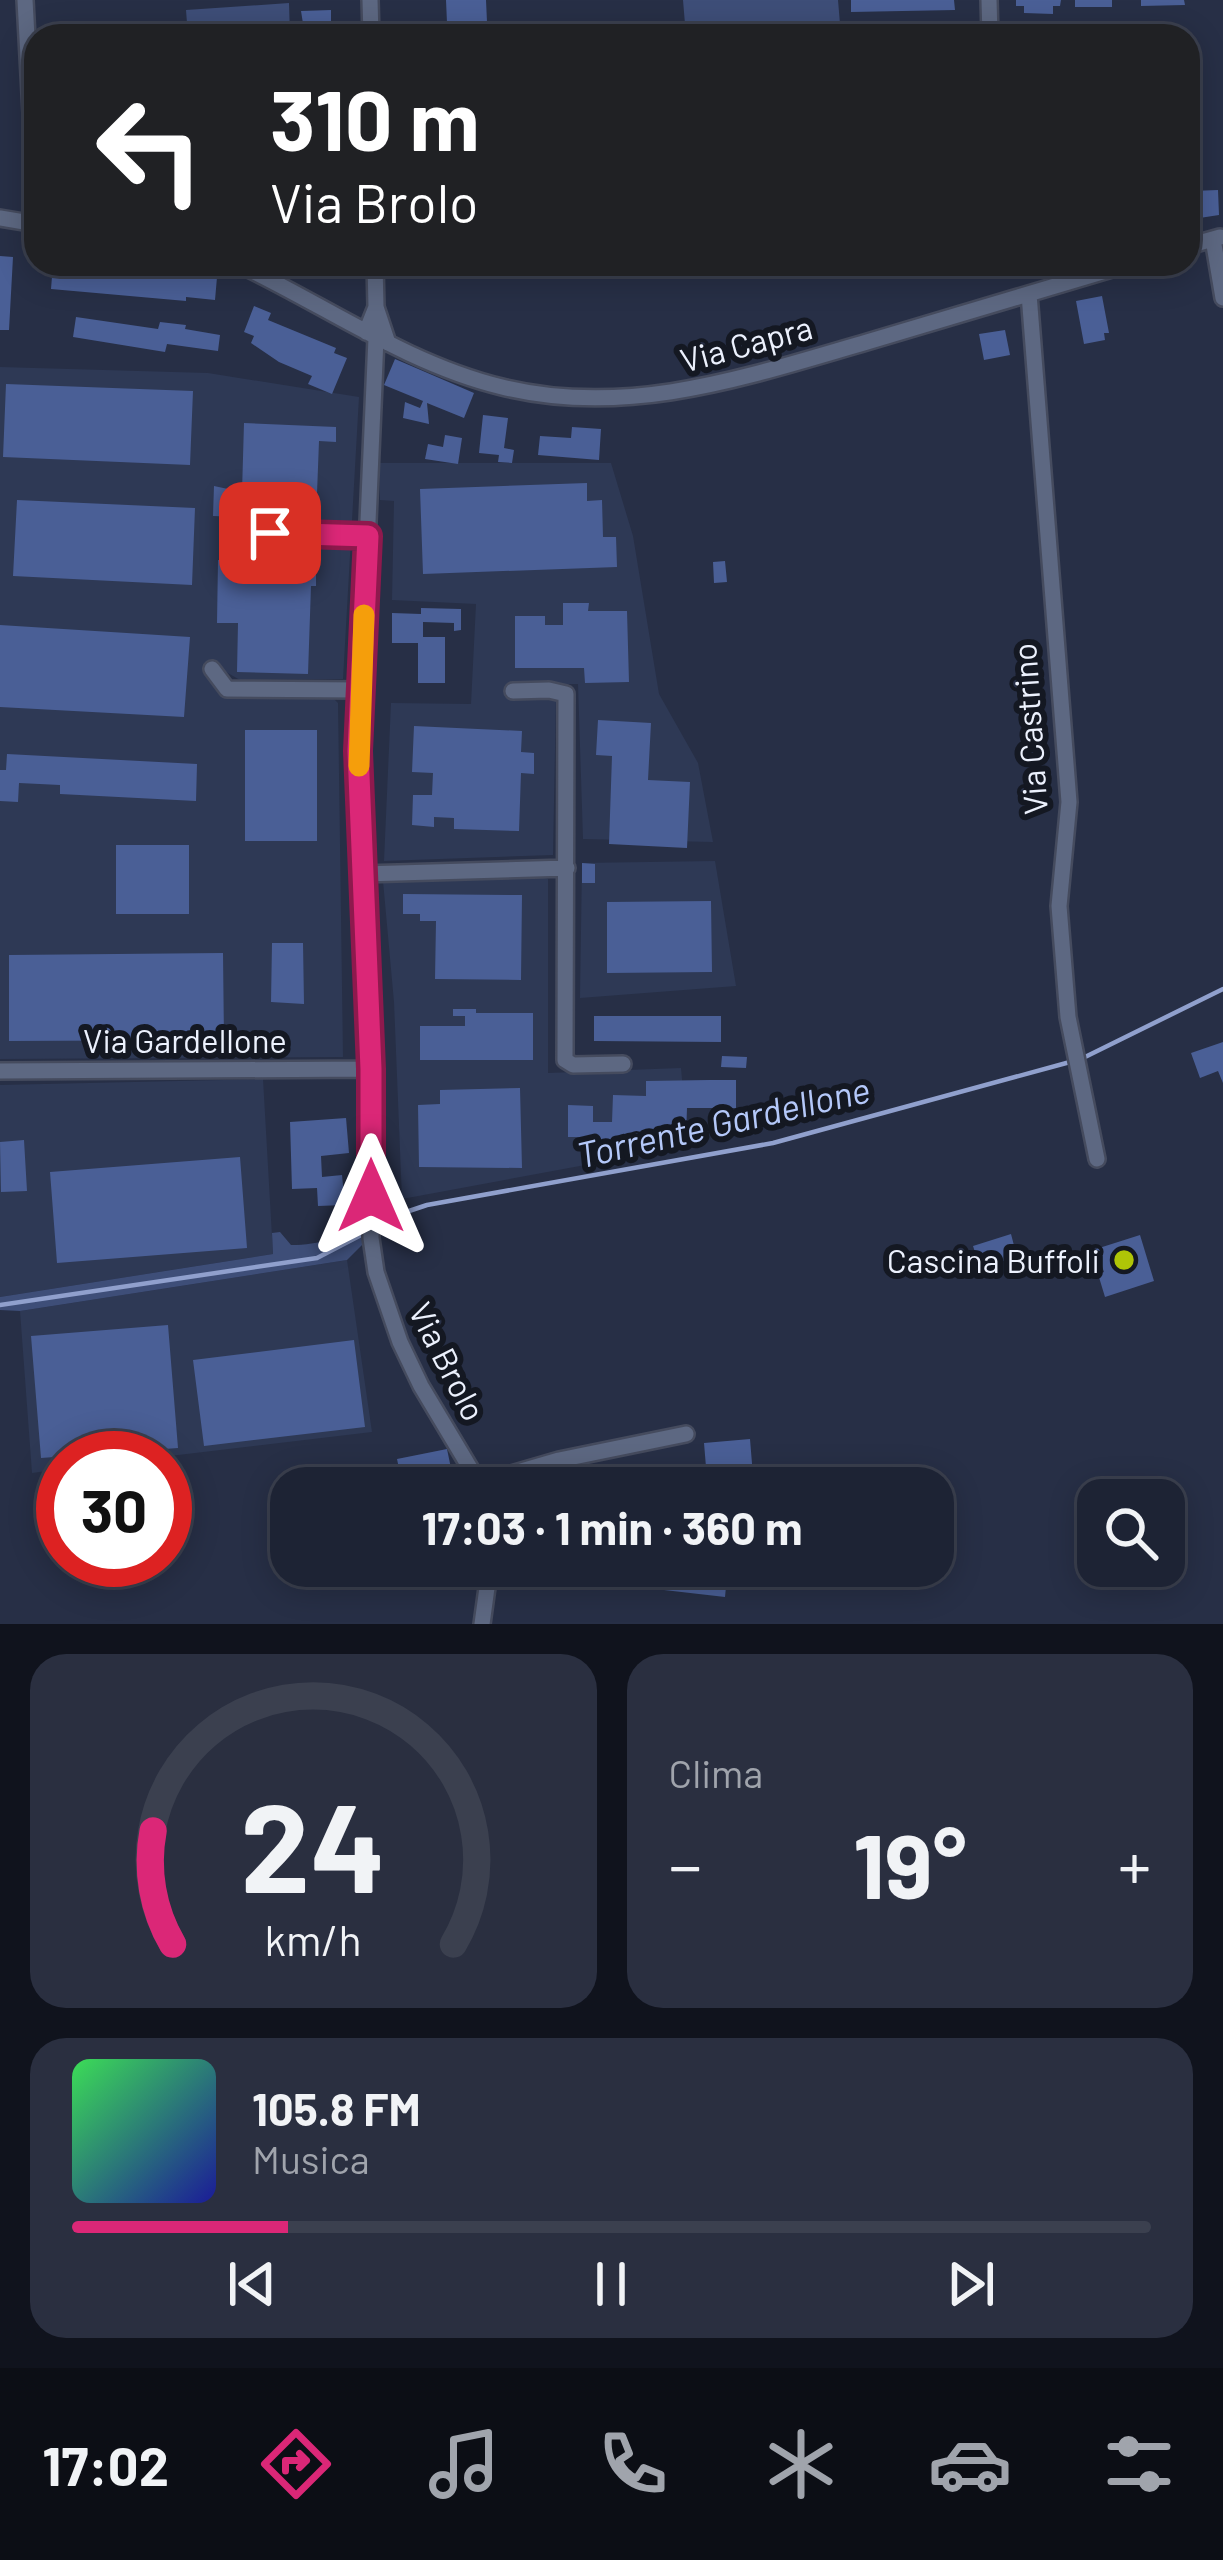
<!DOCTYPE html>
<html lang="it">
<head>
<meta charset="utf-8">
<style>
  :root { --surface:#1d2334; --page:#2a2f40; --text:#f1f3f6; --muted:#a0a4ac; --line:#3b404f; --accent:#db2777 }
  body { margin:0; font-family:Barlow,sans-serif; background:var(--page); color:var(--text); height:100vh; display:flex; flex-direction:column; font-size:45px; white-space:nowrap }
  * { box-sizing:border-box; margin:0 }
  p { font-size:39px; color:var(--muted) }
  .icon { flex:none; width:66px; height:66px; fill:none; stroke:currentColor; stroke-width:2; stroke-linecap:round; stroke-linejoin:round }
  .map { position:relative; height:1624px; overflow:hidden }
  .side { display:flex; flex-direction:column; gap:30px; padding:30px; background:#10131d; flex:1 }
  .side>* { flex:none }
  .top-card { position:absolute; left:24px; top:24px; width:1176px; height:252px; border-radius:36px; box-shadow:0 6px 30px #0003,0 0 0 3px var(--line); background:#202124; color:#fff; overflow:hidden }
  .buttons { position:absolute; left:1077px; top:1479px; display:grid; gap:24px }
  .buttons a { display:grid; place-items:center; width:108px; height:108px; border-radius:24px; background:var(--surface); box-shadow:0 6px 30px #0003,0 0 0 3px var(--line); font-size:60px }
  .speed { position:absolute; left:36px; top:1431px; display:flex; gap:24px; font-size:60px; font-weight:700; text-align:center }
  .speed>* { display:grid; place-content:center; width:156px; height:156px; border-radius:50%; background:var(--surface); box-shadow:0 6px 30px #0003,0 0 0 3px var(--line); line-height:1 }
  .speed .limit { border:18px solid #d22; background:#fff; color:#111 }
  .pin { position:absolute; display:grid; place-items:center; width:102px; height:102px; color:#fff; margin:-51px; border-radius:24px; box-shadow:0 6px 18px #0006 }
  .me { position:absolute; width:132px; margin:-66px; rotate:0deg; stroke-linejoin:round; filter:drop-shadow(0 0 9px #0008) }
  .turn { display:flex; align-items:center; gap:42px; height:252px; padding:0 48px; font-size:54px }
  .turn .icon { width:156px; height:156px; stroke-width:2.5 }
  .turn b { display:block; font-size:84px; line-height:102px }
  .big { font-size:90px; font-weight:700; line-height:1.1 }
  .side .tile { flex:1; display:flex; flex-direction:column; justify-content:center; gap:18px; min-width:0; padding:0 42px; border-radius:36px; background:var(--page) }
  .side .dial { align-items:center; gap:0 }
  .dial svg { height:312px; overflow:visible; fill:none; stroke:var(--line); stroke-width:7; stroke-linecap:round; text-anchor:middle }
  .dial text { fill:var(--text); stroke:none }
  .song { display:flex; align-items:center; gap:36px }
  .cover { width:144px; height:144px; border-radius:18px; background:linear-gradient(135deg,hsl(130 70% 55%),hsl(240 70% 35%)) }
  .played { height:12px; border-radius:6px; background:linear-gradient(90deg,var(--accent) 20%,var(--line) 20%) }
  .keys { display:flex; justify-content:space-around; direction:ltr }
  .heat { display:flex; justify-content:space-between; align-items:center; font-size:66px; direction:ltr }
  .side .tiles { flex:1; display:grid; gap:30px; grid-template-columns:1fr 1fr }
  .tile:last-child { grid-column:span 2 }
  .trip { position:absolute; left:270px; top:1467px; width:684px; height:120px; border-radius:36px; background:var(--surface); box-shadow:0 6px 30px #0003,0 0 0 3px var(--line); font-weight:700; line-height:120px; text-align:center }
  .menu { display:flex; height:192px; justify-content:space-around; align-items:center; background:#0c0e15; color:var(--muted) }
  .menu .icon { width:84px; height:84px }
  .menu .selected { color:var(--accent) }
  .menu b { font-size:54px; color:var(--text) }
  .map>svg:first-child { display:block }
  .built { fill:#2e3955 }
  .green { fill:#3e4e78 }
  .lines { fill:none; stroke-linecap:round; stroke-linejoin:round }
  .stream { stroke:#90a0cd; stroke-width:4.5 }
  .building { fill:#4a5f96 }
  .minor-casing { stroke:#454b5e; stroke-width:20 }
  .minor { stroke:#5d6882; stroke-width:15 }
  .route-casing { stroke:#8e194d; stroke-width:30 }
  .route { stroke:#db2777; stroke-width:21 }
  .slow { stroke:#f59e0b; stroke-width:21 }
  .poi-dot { fill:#afc507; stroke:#141822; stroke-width:4.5 }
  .labels { text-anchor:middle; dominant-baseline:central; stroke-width:12; stroke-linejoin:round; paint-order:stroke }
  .street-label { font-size:33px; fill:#ecf1fd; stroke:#141822 }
  .poi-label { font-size:33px; fill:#ecf1fd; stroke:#141822; text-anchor:end }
  .water-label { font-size:36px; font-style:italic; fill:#b4c8f9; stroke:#141822 }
</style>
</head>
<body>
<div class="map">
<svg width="1223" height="1624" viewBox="0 0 1223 1624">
  <rect width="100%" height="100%" fill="#272f46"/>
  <!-- built -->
  <path class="built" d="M0,367L208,373L359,397L343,679L240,680L219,668L222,694L333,698L338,703L343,1057L0,1059Z
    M380,463H611L633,536L659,694L698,763L713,842L583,839L578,684H514L556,697L553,855L384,861L391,703L471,704L476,604L392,600L394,501L380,500Z
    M715,861L736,986L580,998L582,863Z
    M532,874L548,879V1073L681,1068L688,1146L402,1199L394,1002L383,881Z
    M263,1079L273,1254L0,1297V1085Z
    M347,1260L372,1432L153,1458H63V1469L32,1473L20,1311Z"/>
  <!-- green -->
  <path class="green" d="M683,0H838L841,36H686Z
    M289,3L290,36H188L186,10Z
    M364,1219L365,1242L347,1260L20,1311L0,1310V1297L273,1254L272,1233L280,1232L291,1245C320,1245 342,1238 364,1219Z"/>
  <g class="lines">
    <!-- stream -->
    <path class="stream" d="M1083,1058L1223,989
      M379,1221L427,1205L773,1143L1070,1062
      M0,1305L317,1258L365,1233"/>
  </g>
  <!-- building -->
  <path class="building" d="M446,0H486L487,22L447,23Z
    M851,0H954L955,10L851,12Z
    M1016,0H1061L1060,6H1053V14L1024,13V6H1016Z
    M1075,0H1112V7H1075Z
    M1141,0H1184L1185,5L1141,6Z
    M331,10V36H305L301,11Z
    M1218,190L1219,215L1193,219L1192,191Z
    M0,256L13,257L9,330H0Z
    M53,264L218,266L215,300L186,297V301L51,289Z
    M1102,296L1109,333H1104L1105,340L1084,344L1076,301Z
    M254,306L271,313L268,320L336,348L334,353L347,358L332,394L308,384L312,376L279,362L251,343L254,336L244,332Z
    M76,317L158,329L160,322L186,325L185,329L220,335L218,351L167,344L165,352L73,337Z
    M1005,330L1010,355L984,360L979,334Z
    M395,359L474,393L464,418L427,403L429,424L403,418L405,402L420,408L423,401L384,385Z
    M6,384L193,391L190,465L3,457Z
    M483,415L508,418L504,448L514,450L512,463L498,462L499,455L479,453Z
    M244,423L336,427V442L319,441L316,520L213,516L214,486L242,492Z
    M572,427L601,429L599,460L538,455L540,436L571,438Z
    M445,435L462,438L458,464L425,459L428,444L443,447Z
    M587,483V501L602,500L603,537H616L617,567L423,574L420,489Z
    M17,500L195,508L192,585L13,576Z
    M218,560L316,563V586H311L308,674L237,672L238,623H217Z
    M725,561L727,582L714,583L713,562Z
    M563,603H589L588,611H627L629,682L585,683L584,668H515V616H545V625H563Z
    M421,608L461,609V630L454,631V623L423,622V637H445V683H418V643H392V613L421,614Z
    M0,625L190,637L184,717L0,707Z
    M598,720L651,723L648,780L690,782L687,848L609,844L612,756L596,755Z
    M414,726L522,731L521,752L534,753V774L521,773L519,831L454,829V818L434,817V827L412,825L413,795H432L433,773L412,772Z
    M245,730H317V841H245Z
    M7,754L197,764L196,801L60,794V785L19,783L18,802L0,801V770H6Z
    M116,845H189V914H116Z
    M582,863L595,864V883H582Z
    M403,894L522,895L521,980L435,979L436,921H420V914H403Z
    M711,901L712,972L607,973V902Z
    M272,943H303L304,1004L271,1002Z
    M223,953L224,1040L9,1041V955Z
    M453,1009H476V1013H533V1060H420V1026H465V1016H453Z
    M594,1016H721V1042L594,1041Z
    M1223,1042V1083L1218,1071L1200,1078L1191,1053Z
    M722,1056L747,1057L746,1068L721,1067Z
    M709,1080H736V1108H687L686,1138H615V1153L590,1152V1137H568V1105L593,1106V1122H612L613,1095L646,1096V1081Z
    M520,1088L522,1168L419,1167L418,1105L440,1104V1090Z
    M346,1118L349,1153L321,1156L322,1177L342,1175L345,1205L318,1206L317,1188L292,1189L290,1122Z
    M24,1140L27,1191L1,1192L0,1142Z
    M240,1157L247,1248L57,1263L50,1172Z
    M1011,1234L1017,1257L980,1268L973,1246Z
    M1140,1235L1154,1281L1105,1297L1098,1274L1104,1272L1096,1249Z
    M168,1325L178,1448L41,1458L31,1336Z
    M354,1340L365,1427L204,1446L193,1360Z
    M750,1439L754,1488H739L737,1464L706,1467L704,1443Z
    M447,1449L453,1478L403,1488L397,1459Z
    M644,1469L680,1472L678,1488H642Z
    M605,1566H728L725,1597L603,1583Z"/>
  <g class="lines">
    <!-- minor casing -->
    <g class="minor-casing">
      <path id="minor" d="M25,0L36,207
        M370,0L371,36
        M989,0L990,36
        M0,218L36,224
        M1213,239L1223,298
        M1188,246L1220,237
        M238,264C325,305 407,364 502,387C628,418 746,377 867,342C954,316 1041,290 1129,264
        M375,264L376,307
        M1029,294L1069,802L1059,906L1068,1017L1097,1159
        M366,332L376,307L388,343
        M376,338L358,751L371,1069V1238L376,1272L400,1342L421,1386L482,1488
        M270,533L368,536
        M212,669L227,689L361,690
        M513,691L549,690L566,694L565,1060L573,1065L623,1064
        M363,874L567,868
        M0,1071L371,1069
        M480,1483L559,1460L686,1434
        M482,1624L490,1566"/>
    </g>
    <!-- minor -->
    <use href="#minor" class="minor"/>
  </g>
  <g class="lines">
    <!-- route casing -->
    <g class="route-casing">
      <path id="route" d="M270,533L368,536L358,751L371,1069V1196"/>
    </g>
    <!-- route -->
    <use href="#route" class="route"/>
    <!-- slow -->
    <path class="slow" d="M359,766L364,615"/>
  </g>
  <!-- markers -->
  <circle class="poi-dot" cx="1124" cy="1260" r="12"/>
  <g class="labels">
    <!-- street labels -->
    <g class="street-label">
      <text transform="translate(746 343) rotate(-15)">Via Capra</text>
      <text transform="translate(1029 729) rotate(-94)">Via Castrino</text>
      <text x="185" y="1040">Via Gardellone</text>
      <text transform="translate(448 1361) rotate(63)">Via Brolo</text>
    </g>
    <!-- poi labels -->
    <g class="poi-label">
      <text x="1100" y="1260">Cascina Buffoli</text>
    </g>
    <!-- water labels -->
    <g class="water-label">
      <text transform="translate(723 1121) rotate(-13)">Torrente Gardellone</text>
    </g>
  </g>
</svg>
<div class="buttons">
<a><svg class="icon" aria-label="search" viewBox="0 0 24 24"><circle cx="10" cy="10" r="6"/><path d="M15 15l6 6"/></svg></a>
</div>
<div class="speed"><div class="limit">30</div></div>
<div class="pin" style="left:270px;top:533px;background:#d93025"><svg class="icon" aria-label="arrive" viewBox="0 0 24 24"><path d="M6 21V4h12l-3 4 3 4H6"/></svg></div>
<svg class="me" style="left:371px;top:1196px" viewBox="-20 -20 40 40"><path d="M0-17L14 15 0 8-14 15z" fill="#db2777" stroke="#fff" stroke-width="4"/></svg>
<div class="trip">17:03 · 1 min · 360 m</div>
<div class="top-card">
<div class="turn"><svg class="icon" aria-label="left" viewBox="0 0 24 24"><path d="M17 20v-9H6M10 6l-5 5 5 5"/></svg><div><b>310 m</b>Via Brolo</div></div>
</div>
</div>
<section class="side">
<div class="tiles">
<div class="tile dial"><svg viewBox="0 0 100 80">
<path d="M14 69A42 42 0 1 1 86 69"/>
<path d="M14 69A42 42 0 0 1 9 40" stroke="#db2777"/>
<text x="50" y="56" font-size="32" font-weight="700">24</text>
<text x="50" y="72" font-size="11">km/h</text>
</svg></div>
<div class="tile"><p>Clima</p>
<div class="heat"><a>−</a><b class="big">19°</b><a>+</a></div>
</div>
<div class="tile">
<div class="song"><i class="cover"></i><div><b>105.8 FM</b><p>Musica</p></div></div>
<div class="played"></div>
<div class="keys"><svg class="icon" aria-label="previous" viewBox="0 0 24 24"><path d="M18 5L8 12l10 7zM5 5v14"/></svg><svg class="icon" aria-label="pause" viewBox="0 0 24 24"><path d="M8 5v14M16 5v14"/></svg><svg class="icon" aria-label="next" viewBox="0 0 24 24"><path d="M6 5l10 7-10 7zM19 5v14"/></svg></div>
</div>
</div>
</section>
<nav class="menu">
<b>17:02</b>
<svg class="icon selected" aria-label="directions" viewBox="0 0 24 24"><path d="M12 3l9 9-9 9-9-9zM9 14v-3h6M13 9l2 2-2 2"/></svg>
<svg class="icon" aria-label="music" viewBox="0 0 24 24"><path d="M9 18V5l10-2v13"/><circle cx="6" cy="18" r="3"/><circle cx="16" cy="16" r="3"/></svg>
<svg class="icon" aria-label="phone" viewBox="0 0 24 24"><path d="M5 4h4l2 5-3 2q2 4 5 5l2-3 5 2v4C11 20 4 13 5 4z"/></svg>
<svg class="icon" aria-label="climate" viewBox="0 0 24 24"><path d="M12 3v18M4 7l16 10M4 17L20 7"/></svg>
<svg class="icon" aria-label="car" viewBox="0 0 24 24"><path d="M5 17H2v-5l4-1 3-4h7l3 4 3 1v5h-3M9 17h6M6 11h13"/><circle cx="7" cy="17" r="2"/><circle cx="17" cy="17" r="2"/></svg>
<svg class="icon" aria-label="filters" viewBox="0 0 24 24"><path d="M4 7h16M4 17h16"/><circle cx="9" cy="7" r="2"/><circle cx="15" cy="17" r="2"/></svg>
</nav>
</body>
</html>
